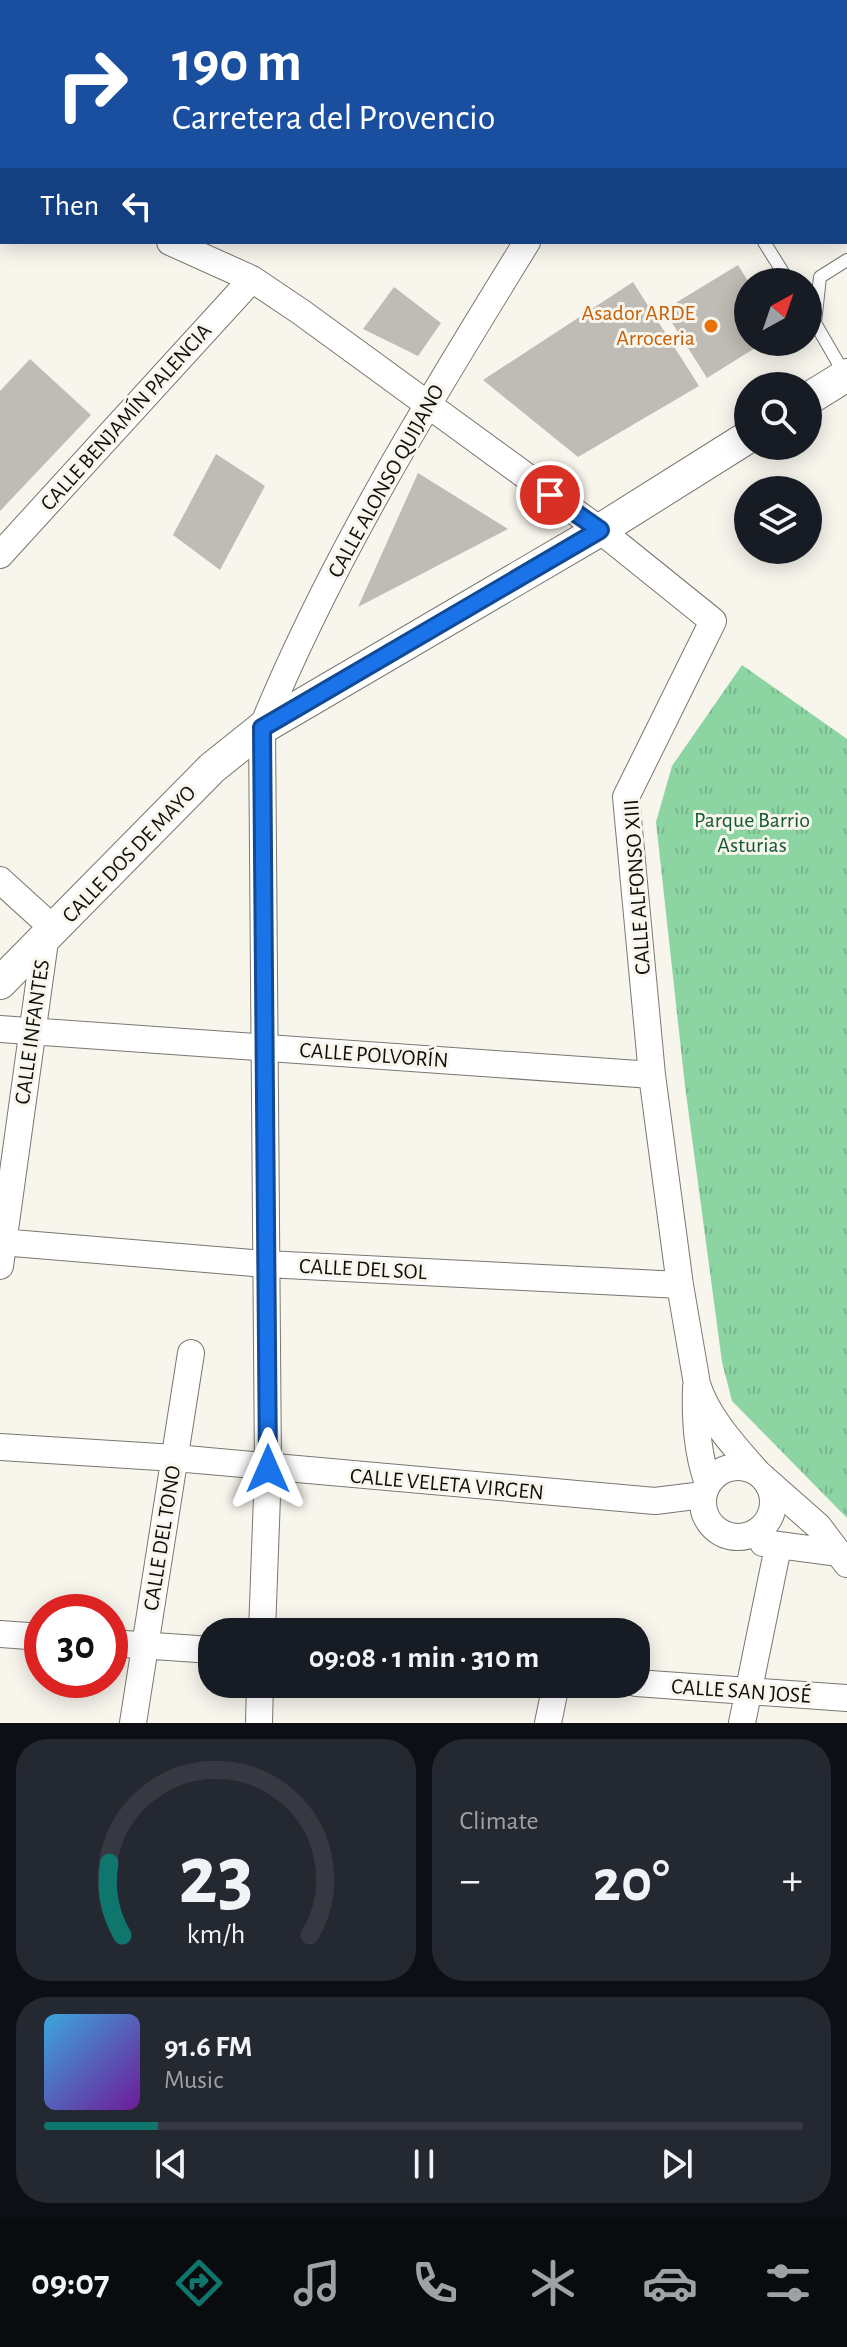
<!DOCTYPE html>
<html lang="en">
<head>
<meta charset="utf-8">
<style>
  :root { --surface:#171b24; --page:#242831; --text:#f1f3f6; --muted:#9ea1a6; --line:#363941; --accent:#0f766e }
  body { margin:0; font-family:"Alegreya Sans",sans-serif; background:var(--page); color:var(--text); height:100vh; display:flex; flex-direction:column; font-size:30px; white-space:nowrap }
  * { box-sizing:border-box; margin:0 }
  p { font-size:26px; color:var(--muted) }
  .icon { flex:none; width:44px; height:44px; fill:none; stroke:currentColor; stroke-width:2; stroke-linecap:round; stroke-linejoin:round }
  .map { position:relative; height:1723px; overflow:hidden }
  .panel { display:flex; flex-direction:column; gap:16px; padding:16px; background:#0d0f14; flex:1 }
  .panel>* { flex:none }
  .banner { position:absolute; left:0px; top:0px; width:848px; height:244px; box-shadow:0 4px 20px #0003; background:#1a4fa0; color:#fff; overflow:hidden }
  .needle { width:52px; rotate:40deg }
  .controls { position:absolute; left:734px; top:268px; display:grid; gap:16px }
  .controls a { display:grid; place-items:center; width:88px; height:88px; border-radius:50%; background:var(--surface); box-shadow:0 4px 20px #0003; font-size:40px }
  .speed { position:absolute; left:24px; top:1594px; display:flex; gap:16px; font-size:40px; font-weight:700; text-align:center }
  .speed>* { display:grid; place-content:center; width:104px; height:104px; border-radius:50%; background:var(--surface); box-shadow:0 4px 20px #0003; line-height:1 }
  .speed .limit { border:12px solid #d22; background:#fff; color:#111 }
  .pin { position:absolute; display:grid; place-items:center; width:68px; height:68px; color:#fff; margin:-34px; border:4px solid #fff; border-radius:50%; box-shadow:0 2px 8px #0007 }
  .me { position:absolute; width:88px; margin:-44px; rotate:0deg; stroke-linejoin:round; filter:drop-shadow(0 0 6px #0008) }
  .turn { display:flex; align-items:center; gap:28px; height:168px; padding:0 40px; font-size:36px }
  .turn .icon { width:104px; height:104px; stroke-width:2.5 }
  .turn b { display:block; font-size:56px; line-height:68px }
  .then { display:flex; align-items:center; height:76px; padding:0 40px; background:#0003; gap:16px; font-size:30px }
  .big { font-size:60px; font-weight:600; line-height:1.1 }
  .panel .widget { flex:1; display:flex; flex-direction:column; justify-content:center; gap:12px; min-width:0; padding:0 28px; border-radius:32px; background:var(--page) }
  .panel .dial { align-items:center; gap:0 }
  .dial svg { height:208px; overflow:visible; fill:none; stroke:var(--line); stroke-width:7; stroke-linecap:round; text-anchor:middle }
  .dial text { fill:var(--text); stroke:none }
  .song { display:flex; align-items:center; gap:24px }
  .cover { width:96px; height:96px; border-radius:12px; background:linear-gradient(135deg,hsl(200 70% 55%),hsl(280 70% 35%)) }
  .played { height:8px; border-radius:4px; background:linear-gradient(90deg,var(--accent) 15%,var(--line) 15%) }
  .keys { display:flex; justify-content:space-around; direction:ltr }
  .heat { display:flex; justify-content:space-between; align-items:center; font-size:44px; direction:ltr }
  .panel .tiles { flex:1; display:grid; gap:16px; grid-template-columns:1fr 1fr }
  .widget:last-child { grid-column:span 2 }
  .trip { position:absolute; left:198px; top:1618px; width:452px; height:80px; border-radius:32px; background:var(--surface); box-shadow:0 4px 20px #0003; font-weight:600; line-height:80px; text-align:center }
  .tab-bar { display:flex; height:128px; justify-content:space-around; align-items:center; background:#090b0e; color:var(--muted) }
  .tab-bar .icon { width:56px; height:56px }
  .tab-bar .on { color:var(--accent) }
  .tab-bar b { font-size:36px; color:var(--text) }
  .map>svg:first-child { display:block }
  .park { fill:url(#park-tufts) }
  .building { fill:#bebcb4 }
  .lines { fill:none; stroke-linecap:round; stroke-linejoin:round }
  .service-casing { stroke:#79776f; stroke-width:14 }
  .minor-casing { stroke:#79776f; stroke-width:28 }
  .tertiary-casing { stroke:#79776f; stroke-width:34 }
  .service { stroke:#fff; stroke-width:12 }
  .minor { stroke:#fff; stroke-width:26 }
  .tertiary { stroke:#fff; stroke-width:32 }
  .route-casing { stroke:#114b97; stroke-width:20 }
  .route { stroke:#1a73e8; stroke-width:14 }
  .food-dot { fill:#e8710a; stroke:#f7f5ec; stroke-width:3 }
  .labels { text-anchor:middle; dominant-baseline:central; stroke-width:6; stroke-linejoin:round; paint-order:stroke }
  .food-label { font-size:22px; fill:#c56008; stroke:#f7f5ec; text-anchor:end }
  .street-label { font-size:22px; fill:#0f0f0c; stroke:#f7f5ec }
  .park-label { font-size:22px; fill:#145b34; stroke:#f7f5ec }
</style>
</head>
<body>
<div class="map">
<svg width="847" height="1723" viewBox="0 0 847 1723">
  <defs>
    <pattern id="park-tufts" width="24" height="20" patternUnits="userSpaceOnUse" patternTransform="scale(2)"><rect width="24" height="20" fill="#8cd5a3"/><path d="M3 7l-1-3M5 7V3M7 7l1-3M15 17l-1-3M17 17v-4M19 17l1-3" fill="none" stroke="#78b68b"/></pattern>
  </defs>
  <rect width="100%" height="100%" fill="#f7f5ec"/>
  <!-- park -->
  <path class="park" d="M742,665L847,739V1518L732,1401L722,1362L685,1086L656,822L672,766Z"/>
  <!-- building -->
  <path class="building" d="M738,265L748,281V342H765L707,378L664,310Z
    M633,282L699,386L578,457L483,380Z
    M394,287L441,323L418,356L363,329Z
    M30,359L91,415L0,511V391Z
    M216,454L265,486L220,570L173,535Z
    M418,473L508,529L358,607Z"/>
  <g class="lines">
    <!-- service casing -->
    <g class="service-casing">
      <path id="service" d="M846,122H847
        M764,242L789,282
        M844,373L815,323L820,277L847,260"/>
    </g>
    <!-- minor casing -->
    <g class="minor-casing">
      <path id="minor" d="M189,0L194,2
        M106,2L107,0
        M395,2L397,0
        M688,2L690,0
        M0,176L2,177
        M170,242L252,279L301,312L600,530L713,621L626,797L652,1075L680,1285L697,1384C707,1417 735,1447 758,1473
        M0,555L252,279
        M0,880L55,930
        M0,1029L652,1075
        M0,1242L266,1264L680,1285
        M0,1266L45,941
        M696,1387C695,1421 697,1452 708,1484
        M0,1447L175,1458L655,1501L703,1495
        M703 1502a35 35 0 1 1 70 0a35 35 0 1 1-70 0Z
        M767,1481L818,1526L847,1564
        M763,1543L839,1553
        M262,1632L268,1469L262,728C332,557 430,399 527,242
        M0,1634L42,1637
        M110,1643L212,1650
        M636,1683L847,1698
        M133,1723L191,1353
        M259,1723L260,1684
        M548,1723L556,1684
        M742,1723L778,1547"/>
    </g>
    <!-- tertiary casing -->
    <g class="tertiary-casing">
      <path id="tertiary" d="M808,399L847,375
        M0,983L212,768L262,728L600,530L748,437"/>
    </g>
    <!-- service -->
    <use href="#service" class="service"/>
    <!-- minor -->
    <use href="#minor" class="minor"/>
    <!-- tertiary -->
    <use href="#tertiary" class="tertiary"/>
  </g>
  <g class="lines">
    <!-- route casing -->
    <g class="route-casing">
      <path id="route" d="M268,1469L262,728L600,530L550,495"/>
    </g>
    <!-- route -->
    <use href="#route" class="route"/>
  </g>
  <!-- markers -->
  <circle class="food-dot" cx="711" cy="326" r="8"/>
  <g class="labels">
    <!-- food labels -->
    <g class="food-label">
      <text x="695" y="313">Asador ARDE<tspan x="695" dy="25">Arroceria</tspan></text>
    </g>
    <!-- street labels -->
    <g class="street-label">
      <text transform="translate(126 417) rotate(-48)">CALLE BENJAMÍN PALENCIA</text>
      <text transform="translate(386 481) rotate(-61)">CALLE ALONSO QUIJANO</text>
      <text transform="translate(129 854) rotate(-46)">CALLE DOS DE MAYO</text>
      <text transform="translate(637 887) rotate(-94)">CALLE ALFONSO XIII</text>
      <text transform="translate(32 1032) rotate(-82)">CALLE INFANTES</text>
      <text transform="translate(374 1055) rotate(4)">CALLE POLVORÍN</text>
      <text transform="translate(363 1269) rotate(3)">CALLE DEL SOL</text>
      <text transform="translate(447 1484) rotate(5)">CALLE VELETA VIRGEN</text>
      <text transform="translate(162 1538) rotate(-81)">CALLE DEL TONO</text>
      <text transform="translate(741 1691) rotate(4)">CALLE SAN JOSÉ</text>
    </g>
    <!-- park labels -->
    <g class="park-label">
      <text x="752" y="820">Parque Barrio<tspan x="752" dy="25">Asturias</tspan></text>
    </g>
  </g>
</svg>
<div class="controls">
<a><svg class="needle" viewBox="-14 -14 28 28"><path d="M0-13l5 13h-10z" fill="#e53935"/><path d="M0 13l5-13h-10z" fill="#9ea1a6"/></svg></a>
<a><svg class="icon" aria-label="search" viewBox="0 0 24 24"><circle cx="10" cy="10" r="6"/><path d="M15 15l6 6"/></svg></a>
<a><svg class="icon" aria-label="layers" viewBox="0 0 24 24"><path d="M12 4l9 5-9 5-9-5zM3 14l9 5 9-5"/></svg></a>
</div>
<div class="speed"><div class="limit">30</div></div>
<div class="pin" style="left:550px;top:495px;background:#d93025"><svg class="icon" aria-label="arrive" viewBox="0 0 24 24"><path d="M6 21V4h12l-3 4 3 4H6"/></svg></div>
<svg class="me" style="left:268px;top:1469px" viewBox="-20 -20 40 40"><path d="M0-17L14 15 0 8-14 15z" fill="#1a73e8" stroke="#fff" stroke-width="4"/></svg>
<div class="trip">09:08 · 1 min · 310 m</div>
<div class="banner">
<div class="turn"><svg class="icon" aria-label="right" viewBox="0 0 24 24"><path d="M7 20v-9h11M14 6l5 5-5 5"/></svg><div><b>190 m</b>Carretera del Provencio</div></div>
<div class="then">Then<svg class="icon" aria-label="left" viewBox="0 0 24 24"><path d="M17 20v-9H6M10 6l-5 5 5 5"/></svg></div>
</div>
</div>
<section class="panel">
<div class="tiles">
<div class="widget dial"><svg viewBox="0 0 100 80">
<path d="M14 69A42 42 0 1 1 86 69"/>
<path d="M14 69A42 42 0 0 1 9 41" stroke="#0f766e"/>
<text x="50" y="56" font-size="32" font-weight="700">23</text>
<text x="50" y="72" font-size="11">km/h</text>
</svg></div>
<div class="widget"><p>Climate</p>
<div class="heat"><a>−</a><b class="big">20°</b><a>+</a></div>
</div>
<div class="widget">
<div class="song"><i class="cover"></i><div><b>91.6 FM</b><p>Music</p></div></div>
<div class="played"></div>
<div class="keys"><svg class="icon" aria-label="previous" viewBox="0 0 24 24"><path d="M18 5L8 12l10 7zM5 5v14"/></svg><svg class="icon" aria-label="pause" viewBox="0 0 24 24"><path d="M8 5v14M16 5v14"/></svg><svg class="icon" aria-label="next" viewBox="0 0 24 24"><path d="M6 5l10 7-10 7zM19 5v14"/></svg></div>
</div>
</div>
</section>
<nav class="tab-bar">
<b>09:07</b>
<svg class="icon on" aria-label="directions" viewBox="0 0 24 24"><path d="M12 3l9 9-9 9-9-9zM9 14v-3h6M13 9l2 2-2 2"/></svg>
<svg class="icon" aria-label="music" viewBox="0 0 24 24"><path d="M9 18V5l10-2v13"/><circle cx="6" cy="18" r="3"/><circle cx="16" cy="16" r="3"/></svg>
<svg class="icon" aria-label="phone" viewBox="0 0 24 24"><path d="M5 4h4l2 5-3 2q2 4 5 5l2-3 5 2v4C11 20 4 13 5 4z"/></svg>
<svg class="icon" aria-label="climate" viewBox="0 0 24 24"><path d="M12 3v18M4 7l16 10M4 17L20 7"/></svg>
<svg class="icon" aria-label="car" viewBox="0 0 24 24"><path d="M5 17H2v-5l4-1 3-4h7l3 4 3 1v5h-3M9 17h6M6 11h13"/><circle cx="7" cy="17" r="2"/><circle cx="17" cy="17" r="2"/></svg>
<svg class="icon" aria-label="filters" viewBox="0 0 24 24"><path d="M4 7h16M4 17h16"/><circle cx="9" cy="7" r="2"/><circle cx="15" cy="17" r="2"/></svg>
</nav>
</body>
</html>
